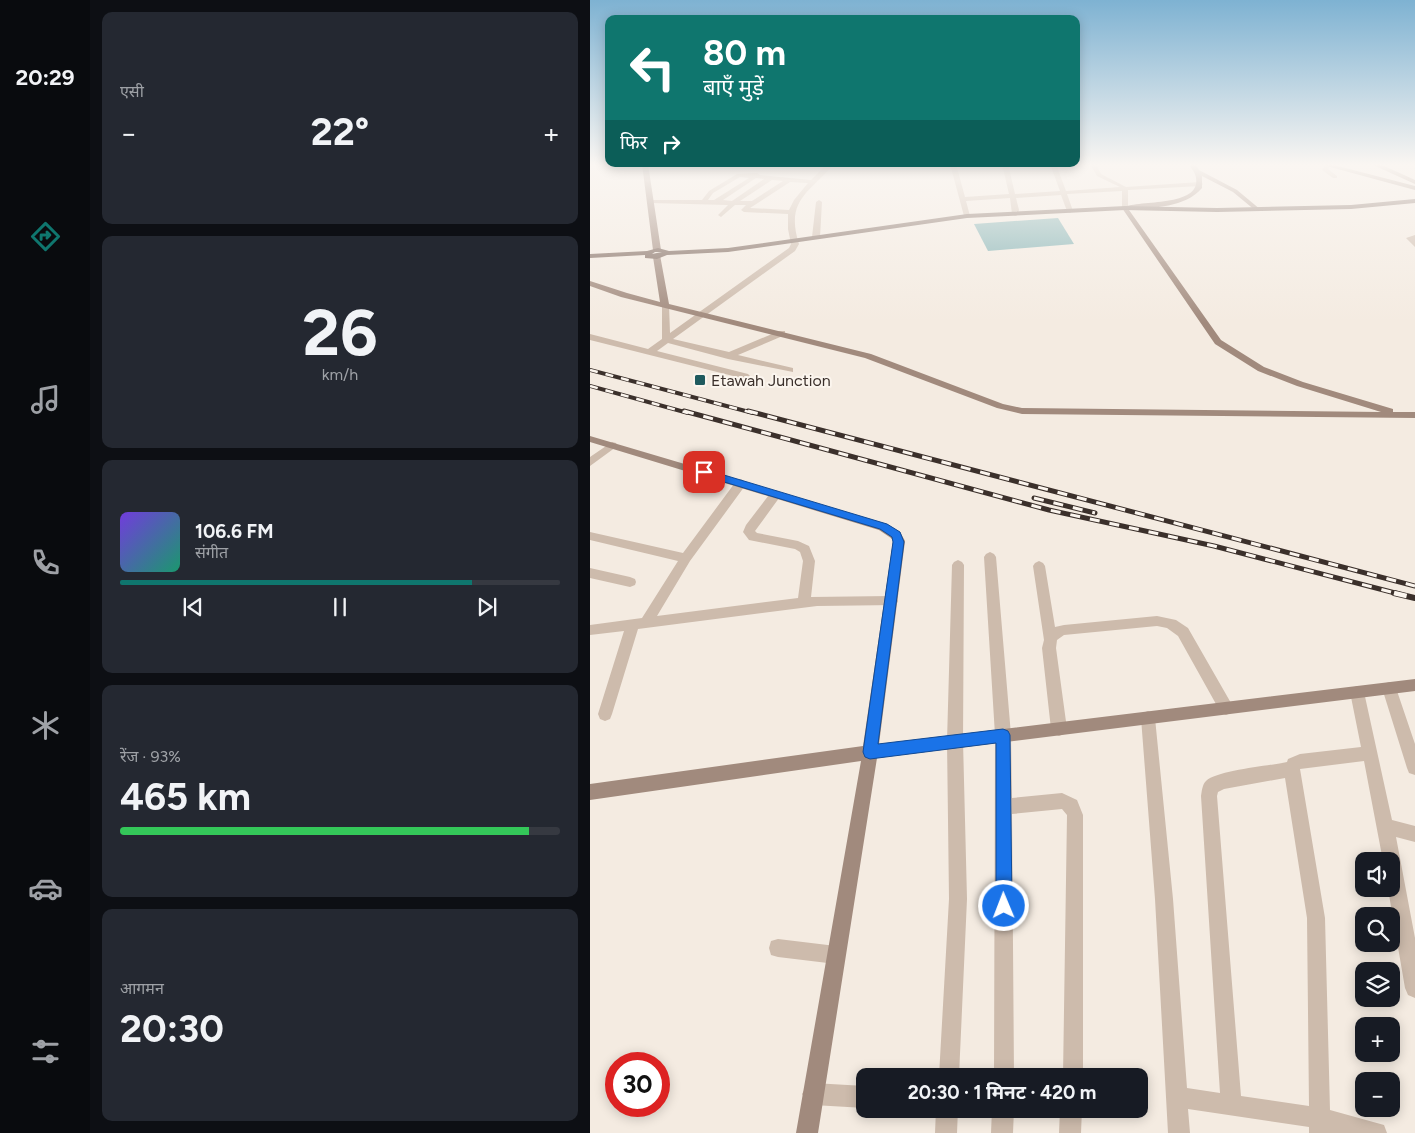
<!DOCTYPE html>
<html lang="hi">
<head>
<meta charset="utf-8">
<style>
  :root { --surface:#171b24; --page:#242831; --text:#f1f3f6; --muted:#9ea1a6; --line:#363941; --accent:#0f766e }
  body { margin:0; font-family:Figtree,"Noto Sans Devanagari",sans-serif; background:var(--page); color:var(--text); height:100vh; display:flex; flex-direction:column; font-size:19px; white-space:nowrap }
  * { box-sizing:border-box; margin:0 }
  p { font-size:16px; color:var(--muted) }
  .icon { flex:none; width:28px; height:28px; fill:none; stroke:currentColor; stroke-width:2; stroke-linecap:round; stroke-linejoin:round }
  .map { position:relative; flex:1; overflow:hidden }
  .sheet { display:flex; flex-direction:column; gap:12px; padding:12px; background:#0d0f14; width:500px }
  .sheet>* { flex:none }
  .top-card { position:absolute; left:15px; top:15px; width:475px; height:152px; border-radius:10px; box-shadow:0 2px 12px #0003; background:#0f766e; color:#fff; overflow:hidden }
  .buttons { position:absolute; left:765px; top:852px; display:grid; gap:10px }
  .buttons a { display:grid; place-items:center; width:45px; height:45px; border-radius:10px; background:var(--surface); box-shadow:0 2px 12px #0003; font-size:25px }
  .speed { position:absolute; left:15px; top:1052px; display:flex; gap:10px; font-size:25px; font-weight:700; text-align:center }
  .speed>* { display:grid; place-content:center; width:65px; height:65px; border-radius:50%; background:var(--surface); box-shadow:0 2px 12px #0003; line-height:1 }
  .speed .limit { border:8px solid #d22; background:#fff; color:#111 }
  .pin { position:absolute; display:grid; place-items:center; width:42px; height:42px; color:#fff; margin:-21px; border-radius:10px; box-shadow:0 2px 8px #0006 }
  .me { position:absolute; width:55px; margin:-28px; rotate:359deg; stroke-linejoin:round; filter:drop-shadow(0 0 4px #0008) }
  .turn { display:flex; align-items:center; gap:18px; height:105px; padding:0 15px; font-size:22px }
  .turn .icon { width:65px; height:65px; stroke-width:2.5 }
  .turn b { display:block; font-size:35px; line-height:42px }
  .then { display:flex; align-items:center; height:48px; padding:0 15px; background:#0003; gap:10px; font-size:19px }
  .big { font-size:38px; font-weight:700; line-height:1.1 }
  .sheet .card { flex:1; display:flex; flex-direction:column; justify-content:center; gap:8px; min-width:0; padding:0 18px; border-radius:10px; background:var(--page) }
  .sheet .dial { align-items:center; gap:0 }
  .dial b { font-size:65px; line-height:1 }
  .song { display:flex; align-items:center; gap:15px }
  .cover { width:60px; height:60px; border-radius:8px; background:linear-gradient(135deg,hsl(260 70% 55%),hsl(160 70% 35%)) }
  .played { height:5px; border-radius:2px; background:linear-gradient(90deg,var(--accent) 80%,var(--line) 80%) }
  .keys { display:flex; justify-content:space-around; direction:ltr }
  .heat { display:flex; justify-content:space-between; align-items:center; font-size:28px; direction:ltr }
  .charge { height:8px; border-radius:4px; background:linear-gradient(90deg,#34c759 93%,var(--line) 0) }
  .trip { position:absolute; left:266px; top:1068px; width:292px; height:50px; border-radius:10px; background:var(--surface); box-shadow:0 2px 12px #0003; font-weight:700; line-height:50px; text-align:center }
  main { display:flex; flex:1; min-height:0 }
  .dock { display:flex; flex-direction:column; width:90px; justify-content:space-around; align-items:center; background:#090b0e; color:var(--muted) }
  .dock .icon { width:35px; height:35px }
  .dock .on { color:var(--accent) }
  .dock b { font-size:22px; color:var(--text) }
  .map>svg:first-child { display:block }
  .water { fill:#7fb0b2 }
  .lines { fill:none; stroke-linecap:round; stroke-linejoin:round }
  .street { fill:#cdbbac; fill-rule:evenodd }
  .secondary { fill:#a18a7d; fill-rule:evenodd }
  .primary { fill:#7d675c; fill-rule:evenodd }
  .rail-far2-casing { stroke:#3b302b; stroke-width:4 }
  .rail-far1-casing { stroke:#3b302b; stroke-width:5 }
  .rail-casing { stroke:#3b302b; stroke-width:6 }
  .rail-far2 { stroke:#fbf5ee; stroke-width:2.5; stroke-dasharray:8; stroke-linecap:butt }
  .rail-far1 { stroke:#fbf5ee; stroke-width:3; stroke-dasharray:10; stroke-linecap:butt }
  .rail { stroke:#fbf5ee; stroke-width:4.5; stroke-dasharray:13; stroke-linecap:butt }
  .route { fill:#1a73e8; stroke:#114b97 }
  .poi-dot { fill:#1f5a5e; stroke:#fbf5ee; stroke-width:2 }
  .labels { text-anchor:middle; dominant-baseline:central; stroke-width:4; stroke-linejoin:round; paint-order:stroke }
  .far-poi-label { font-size:16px; fill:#3b302b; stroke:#fbf5ee; text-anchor:start }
</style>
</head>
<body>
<main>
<nav class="dock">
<b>20:29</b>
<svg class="icon on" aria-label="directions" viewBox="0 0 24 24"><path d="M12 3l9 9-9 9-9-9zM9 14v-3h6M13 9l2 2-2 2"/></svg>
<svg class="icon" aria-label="music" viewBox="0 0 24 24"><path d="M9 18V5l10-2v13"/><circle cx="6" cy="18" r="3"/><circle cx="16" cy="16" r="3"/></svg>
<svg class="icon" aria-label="phone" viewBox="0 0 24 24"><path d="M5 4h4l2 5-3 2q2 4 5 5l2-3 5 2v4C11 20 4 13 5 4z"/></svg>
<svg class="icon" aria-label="climate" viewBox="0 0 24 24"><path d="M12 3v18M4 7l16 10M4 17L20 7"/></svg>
<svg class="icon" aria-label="car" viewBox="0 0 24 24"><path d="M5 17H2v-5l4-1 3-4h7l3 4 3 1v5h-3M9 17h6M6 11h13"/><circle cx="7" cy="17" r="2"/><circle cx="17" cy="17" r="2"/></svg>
<svg class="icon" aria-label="filters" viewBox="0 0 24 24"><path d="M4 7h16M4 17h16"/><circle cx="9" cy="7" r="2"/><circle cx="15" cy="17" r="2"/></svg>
</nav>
<section class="sheet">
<div class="card"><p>एसी</p>
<div class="heat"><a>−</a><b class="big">22°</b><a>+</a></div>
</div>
<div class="card dial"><b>26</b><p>km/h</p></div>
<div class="card">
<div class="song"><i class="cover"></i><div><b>106.6 FM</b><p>संगीत</p></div></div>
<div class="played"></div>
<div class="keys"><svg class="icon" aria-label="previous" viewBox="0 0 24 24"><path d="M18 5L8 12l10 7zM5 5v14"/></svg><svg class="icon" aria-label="pause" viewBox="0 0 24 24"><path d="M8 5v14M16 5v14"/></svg><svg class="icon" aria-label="next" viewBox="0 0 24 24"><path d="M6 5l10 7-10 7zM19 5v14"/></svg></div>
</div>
<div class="card"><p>रेंज · 93%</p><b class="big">465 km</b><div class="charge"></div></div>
<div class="card"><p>आगमन</p><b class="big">20:30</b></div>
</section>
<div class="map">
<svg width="825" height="1133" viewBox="0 0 825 1133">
  <rect width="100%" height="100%" fill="#f4ebe1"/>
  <!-- water -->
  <path class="water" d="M468,218L484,244L398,251L384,224Z"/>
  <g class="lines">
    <!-- street -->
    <path class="street" d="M237,164H244C219,193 195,200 209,244L205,251L83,339L139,352L189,331H195V335L148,355L203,368V372L138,359L78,343L67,351L158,374L160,376L155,379L0,340V334L58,349L72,339V303L79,305L80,333L199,248L201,244L198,229V214L154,212L151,210L156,205H145L131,217L128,215L138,205L61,203L59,202V200H112L119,191L147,174L167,173L170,175L221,180ZM150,177L159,178L124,200H118L123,193ZM166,178L174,179L142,201L133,200ZM182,180L193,181L162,201H150ZM200,182L218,183L204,200L199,210L160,208Z
      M360,164H366L375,197L419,194L412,164H418L425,194L470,191L460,164H466L476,191L530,187L507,176L500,164H506L511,174L536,187L610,182L613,184L610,186L538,190V208L535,210L532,208V191L477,194L483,211L480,213L477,211L471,195L426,198L429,210L427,215L425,216L422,214L420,198L376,201L380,216L377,218L374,216Z
      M736,165H740L738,169L747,176V178H743L732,170Z
      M229,200L232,202L230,237L226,239L222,237L226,202Z
      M825,235V247L816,238Z
      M22,442L26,443L27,445L26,447L0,466V457Z
      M151,479L157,483L100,561L67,616L208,598L213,561L210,552L205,549L159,540L153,532L156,525L182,491L186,490L192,494L165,531L167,533L208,541L219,546L225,561L221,597L301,596L306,597L308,601L306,605L227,606L48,629L22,714L20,719L15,721L10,719L8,714L34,631L0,635V625L52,618L88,561L0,540V532L93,553L147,480Z
      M400,552L404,554L406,557L421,735L422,798L472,793L487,800L493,815V1076H473L477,815L472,809L422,814L424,1076H404L405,735L394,557L396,554Z
      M368,560L372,562L374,565L373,741L377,899L369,1076H349L359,899L357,741L362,565L364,562Z
      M449,561L453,563L455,566L465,627L474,625L567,616L586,620L598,628L641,703L643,708L641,713L636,715L631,713L588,636L577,628L567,626L474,635L467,640L466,648L477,729L474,734L469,736L464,734L461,729L452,648L454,640L443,566L445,563Z
      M0,568L40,577L45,579L46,582L45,585L40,587L0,578Z
      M799,682L804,684L806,688L825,744V775L819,773L817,768L792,688L794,684Z
      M767,686L772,688L774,692L802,820L825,826V842L806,837L825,938V998L818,995L815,988L798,889H801V861H793L774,761L710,769L735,918L740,1110L794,1125L797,1133H719V1127L598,1109L600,1133H578L565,899L551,718L553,713L558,711L563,713L565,718L583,899L597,1088L630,1093L611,796C612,791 612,785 616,781C628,770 679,766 697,762L698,759L710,754L771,747L760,692L762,688ZM695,778L717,918L719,1106L651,1096L627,796L628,792L634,789Z
      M188,939L246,946L253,948L255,955L253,962L246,964L188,957L181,955L179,948L181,941Z
      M223,1083L275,1086V1108L223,1105L216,1101L212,1094L216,1087Z
      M346,1109H368L367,1133H345Z
      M402,1109H424L423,1133H401Z
      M470,1109H492L491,1133H469Z"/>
    <!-- secondary -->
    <path class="secondary" d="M52,164H58L71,250L67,252L63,250Z
      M599,164H605L609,170L647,190L671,210L666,211L643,192L612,176V188C595,208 564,207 539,210L631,340L674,367L713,382L803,409V412H825V418L432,414L407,408L275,358L31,297L0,286V281L37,293L70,302L63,257L70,255L79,304L281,354L413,404L432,408L791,412L707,386L668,371L625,344L532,208C546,199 611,208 606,178C606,174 601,168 599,164Z
      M729,164H740L825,186V190Z
      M781,164H790L825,180V184Z
      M0,436L297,524L310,532L315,541L289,744L825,679V691L287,758L228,1133H206L271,761L0,800V784L273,746L303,541L301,538L289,530L0,442Z"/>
    <!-- primary -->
    <path class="primary" d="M825,199V203L761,209L627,212L535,210L377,218L138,252L77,255L67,259L55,258V255L0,258V254L57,251L68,248L79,251L138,248L377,214L535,206L627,208L761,205ZM65,252H72L62,254Z"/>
    <!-- rail-far2 casing -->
    <g class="rail-far2-casing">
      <path id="rail-far2" d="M0,370L163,413
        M0,386L98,413"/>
    </g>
    <!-- rail-far1 casing -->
    <g class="rail-far1-casing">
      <path id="rail-far1" d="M94,411L459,510L624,546L809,594
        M158,411L825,586
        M444,498L505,513"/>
    </g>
    <!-- rail casing -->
    <g class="rail-casing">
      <path id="rail" d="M804,593L825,598"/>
    </g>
    <!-- rail-far2 -->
    <use href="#rail-far2" class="rail-far2"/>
    <!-- rail-far1 -->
    <use href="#rail-far1" class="rail-far1"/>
    <!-- rail -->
    <use href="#rail" class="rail"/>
  </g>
  <!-- sky -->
  <linearGradient id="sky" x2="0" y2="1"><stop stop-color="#7eb2d2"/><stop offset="0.51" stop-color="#faf6f2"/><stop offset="1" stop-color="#faf6f2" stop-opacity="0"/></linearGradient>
  <rect width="825" height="323" fill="url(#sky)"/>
  <!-- route -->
  <path class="route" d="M114,469L297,524L310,532L314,542L288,744L413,729L418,731L420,735L422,906L420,911L414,914L408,911L406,906V743L280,759L275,757L273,752L303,542L302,537L290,529L111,475L109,472Z"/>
  <!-- markers -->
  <rect class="poi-dot" x="104" y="374" width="12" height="12" rx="2.5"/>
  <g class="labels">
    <!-- far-poi labels -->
    <g class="far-poi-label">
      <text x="121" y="380">Etawah Junction</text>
    </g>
  </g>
</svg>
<div class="buttons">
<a><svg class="icon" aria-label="sound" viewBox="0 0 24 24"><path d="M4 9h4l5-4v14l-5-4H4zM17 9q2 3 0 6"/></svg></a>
<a><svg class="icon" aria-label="search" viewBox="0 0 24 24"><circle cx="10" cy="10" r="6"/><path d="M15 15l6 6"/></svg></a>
<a><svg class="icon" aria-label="layers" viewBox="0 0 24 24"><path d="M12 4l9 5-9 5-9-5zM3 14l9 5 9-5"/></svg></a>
<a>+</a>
<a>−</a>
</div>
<div class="speed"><div class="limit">30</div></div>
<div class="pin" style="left:114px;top:472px;background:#d93025"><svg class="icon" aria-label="arrive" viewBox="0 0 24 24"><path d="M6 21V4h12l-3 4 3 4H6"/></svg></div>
<svg class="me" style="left:414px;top:906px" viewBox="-20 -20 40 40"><circle r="17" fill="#1a73e8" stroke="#fff" stroke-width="3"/><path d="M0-11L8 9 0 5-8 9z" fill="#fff"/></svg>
<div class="trip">20:30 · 1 मिनट · 420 m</div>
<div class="top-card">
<div class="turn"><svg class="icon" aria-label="left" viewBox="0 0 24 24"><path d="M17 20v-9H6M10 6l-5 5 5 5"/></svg><div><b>80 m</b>बाएँ मुड़ें</div></div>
<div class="then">फिर<svg class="icon" aria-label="right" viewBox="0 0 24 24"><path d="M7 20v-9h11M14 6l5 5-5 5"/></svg></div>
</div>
</div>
</main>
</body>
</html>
